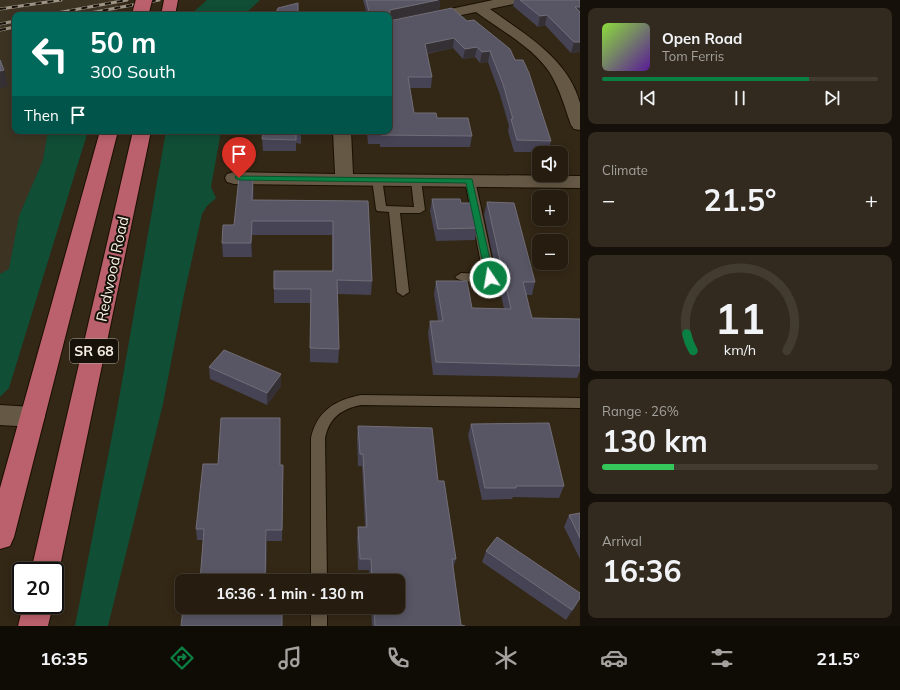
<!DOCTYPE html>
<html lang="en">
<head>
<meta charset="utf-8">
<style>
  :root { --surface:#261d10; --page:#322a1e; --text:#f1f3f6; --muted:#a4a29f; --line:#423b30; --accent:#0b8043 }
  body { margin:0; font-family:Mulish,sans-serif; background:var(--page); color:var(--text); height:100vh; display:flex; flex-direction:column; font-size:15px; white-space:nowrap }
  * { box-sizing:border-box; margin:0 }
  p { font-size:13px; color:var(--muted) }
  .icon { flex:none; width:22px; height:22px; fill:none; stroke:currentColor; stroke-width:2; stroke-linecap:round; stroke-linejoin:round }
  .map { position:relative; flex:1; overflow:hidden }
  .drawer { display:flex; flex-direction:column; gap:8px; padding:8px; background:#151009; width:320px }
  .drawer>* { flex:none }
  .top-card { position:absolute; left:12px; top:12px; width:380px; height:122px; border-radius:8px; box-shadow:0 2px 10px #0003,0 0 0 1px var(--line); background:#00695c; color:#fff; overflow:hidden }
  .fabs { position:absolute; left:532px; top:146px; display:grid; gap:8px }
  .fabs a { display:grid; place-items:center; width:36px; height:36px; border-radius:8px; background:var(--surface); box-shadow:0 2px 10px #0003,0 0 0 1px var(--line); font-size:20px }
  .speed { position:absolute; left:12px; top:562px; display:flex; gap:8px; font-size:20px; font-weight:700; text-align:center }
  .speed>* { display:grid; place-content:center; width:52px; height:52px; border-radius:50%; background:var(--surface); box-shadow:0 2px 10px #0003,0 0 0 1px var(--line); line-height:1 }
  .speed .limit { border:2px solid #111; border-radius:6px; background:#fff; color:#111 }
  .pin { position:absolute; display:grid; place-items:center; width:34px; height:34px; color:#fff; margin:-41px -17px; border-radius:50% 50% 50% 0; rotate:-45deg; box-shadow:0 0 4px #0007 }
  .pin .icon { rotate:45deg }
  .me { position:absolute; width:44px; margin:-22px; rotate:348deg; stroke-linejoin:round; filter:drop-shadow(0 0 3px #0008) }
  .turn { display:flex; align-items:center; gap:14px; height:84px; padding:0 12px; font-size:18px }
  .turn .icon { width:52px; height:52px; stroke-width:2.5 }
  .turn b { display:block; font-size:28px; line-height:34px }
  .then { display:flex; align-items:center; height:38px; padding:0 12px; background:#0003; gap:8px; font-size:15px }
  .big { font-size:30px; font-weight:700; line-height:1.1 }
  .drawer .tile { flex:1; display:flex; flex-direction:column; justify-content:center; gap:6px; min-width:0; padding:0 14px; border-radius:8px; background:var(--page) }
  .drawer .dial { align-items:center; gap:0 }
  .dial svg { height:104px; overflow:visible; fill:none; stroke:var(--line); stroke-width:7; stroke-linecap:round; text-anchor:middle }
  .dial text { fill:var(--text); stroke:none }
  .song { display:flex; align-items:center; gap:12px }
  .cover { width:48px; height:48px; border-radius:6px; background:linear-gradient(135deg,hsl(90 70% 55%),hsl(270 70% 35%)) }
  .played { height:4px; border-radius:2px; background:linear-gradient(90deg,var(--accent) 75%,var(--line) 75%) }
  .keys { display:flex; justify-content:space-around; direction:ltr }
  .heat { display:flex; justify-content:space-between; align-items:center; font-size:22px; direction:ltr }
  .charge { height:6px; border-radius:3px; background:linear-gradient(90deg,#34c759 26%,var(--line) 0) }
  .trip { position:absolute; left:175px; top:574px; width:230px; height:40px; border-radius:8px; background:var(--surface); box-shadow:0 2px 10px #0003,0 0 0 1px var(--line); font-weight:700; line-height:40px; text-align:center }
  .dock { display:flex; height:64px; justify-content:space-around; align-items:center; background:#0f0c06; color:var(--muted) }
  .dock .icon { width:28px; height:28px }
  .dock .active { color:var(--accent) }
  .dock b { font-size:18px; color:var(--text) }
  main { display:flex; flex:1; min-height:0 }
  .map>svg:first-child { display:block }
  .industrial { fill:#3c3323 }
  .green { fill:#114e36 }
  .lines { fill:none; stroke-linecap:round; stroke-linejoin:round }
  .lane-casing { stroke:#1a1001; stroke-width:2 }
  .street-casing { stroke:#1a1001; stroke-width:2 }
  .primary-casing { stroke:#1a1001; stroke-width:2 }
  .lane { fill:#655845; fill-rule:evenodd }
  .street { fill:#655845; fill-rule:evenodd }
  .primary { fill:#bb616d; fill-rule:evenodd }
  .rail-casing { stroke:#9f9587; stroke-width:3 }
  .rail { stroke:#161109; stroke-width:2; stroke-dasharray:6; stroke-linecap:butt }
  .primary-bridge-casing { stroke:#1a1001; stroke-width:18; stroke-linecap:butt }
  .primary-bridge { stroke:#bb616d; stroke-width:16 }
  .wall { fill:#454354 }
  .shaded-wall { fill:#353034 }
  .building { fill:#585664; stroke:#716e78 }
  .route { fill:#0b8043; stroke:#07532c }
  .labels { text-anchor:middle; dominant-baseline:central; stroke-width:4; stroke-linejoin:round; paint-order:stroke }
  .shield { fill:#161109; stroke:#b5aea4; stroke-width:1 }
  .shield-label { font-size:14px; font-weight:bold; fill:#f9f1e6 }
  .street-label { font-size:15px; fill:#f9f1e6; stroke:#161109 }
</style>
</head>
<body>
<main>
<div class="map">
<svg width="580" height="626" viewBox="0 0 580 626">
  <rect width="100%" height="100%" fill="#332715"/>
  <!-- industrial -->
  <path class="industrial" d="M0,0H119L114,15H15V131H77L0,373Z"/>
  <!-- green -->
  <path class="green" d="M207,0H260L244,15H190Z
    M48,131H88L9,388L0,397V274L9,269L19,216L43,160Z
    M166,131H221L211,187L216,198L207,206L202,214L184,295L163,404L108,626H75L117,410Z"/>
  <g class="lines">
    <!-- lane casing -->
    <g class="lane-casing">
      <path id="lane" d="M377,176L382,179L386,206L414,207L411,180L416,177L421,180L425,210L420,213H400L409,292L403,296L397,292L389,212L377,211L376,209L372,179Z
        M470,177L475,180L496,278C492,284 459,283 455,277L461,273L483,274L465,180Z
        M361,395L580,398V408L361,405C341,409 329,418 325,438L327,581H311V438C317,411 335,400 361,395Z
        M311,607H327V626H311Z"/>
    </g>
    <!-- street casing -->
    <g class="street-casing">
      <path id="street" d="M493,0H520L518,3L490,9C524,34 568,58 580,103C580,111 580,122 580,130L574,129L571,125C565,108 560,89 550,73C533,47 500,30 476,12L389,30V22Z
        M333,131H351L353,174L580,176V188L234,184L227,182L225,178L227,174L234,172L335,174Z
        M0,405L33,407L42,410L45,417L42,424L33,427L0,425Z"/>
    </g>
    <!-- primary casing -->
    <g class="primary-casing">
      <path id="primary" d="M164,0H178L175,15H161Z
        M100,131H118L14,537L10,546L0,549V488Z
        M133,131H151L59,571L55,580V571H31Z
        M23,605H53L48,626H18Z"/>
    </g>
    <!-- lane -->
    <use href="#lane" class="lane"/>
    <!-- street -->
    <use href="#street" class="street"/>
    <!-- primary -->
    <use href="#primary" class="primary"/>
    <!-- rail casing -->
    <g class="rail-casing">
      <path id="rail" d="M0,9L61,0
        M46,15L127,0
        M79,15L159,0
        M0,24L15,21
        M0,30L15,27"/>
    </g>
    <!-- rail -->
    <use href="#rail" class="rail"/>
    <!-- primary-bridge casing -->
    <g class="primary-bridge-casing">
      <path id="primary-bridge" d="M140,15L144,0"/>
    </g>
    <!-- primary-bridge -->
    <use href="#primary-bridge" class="primary-bridge"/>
  </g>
  <!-- wall -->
  <path class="wall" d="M363,0H440L439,10L389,20V15H367Z
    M514,0H580V52L571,53L545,25L538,27L513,6Z
    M452,8L515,60L551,141L548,152H514L508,131L509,126L500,95L488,62L480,63L475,57L463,59L453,48L427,54L432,77L431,88H410L414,113L437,118L472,136L470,147H380V144H368L367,131H389V21Z
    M301,131V144L296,143V151H263L262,139Z
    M254,192L253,200L368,201L372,281L371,295L338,294L339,349L338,363L310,362V303H274V289L332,271V235H252V257H223L222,243Z
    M432,199L461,203L477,228L475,240L436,241L430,211Z
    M487,202L535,282L532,295H526L532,318L580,319V371L577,378L433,375L428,333L430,321H438L434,294L436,281L472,308L504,309L484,215Z
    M209,367L281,374V386L267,405L210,379Z
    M471,424L564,486L559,498L513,497L512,499L482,500L468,435Z
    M358,426L438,481L456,559L453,568L461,625L465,626H372L371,607H398V581H370L369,570H358L357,539L358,527H365L362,466H358L357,438Z
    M280,465H283L282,541H267L266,581H200L203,540H197L196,529Z
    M580,513V559L564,527L569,515Z
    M486,551L577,605L566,620L482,562Z"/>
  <!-- shaded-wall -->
  <path class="shaded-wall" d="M438,0H440L439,10L389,20L390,10Z
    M575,7H580V17Z
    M547,15L545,25L538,27L540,16Z
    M454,38L453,48L423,54L425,44Z
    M574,42H580V52L571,53Z
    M477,47L475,57L463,59L465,49Z
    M490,51L488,62L480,63L482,52Z
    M4,70L8,86L0,88V71Z
    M253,178L254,192L253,214L252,200Z
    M252,221V257L251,243Z
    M281,374V386L267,405V393Z
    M266,530L267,541L265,581Z
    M580,598L577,605L566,620L572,610Z"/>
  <!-- building -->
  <path class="building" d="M366,0H438L390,10L389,20V15H370Z
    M520,0H580V7H575L580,12V42H574L547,15L540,16Z
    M298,3V15H275L278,8Z
    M452,8L467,21L474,20L510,49L515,60H523L529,73L551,141L517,140L511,119H513L503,84L490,51L482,52L477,47L465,49L454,38L425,44L432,77H408L414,113H436L437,118H468L472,136L381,135V132H369V131H389V21Z
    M0,60L4,70L0,71Z
    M263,131H301V132H296V140L262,139Z
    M239,177L253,178L252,200L368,201L372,281L337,280L339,349L310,348L311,289H274V271H333V221H252L251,243H222L223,225H234Z
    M432,199H460L461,203H472L477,228L438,229Z
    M487,202L514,203L535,282H523L532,318L580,319V355H579L580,360V366L436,362L430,321H443L436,281H467L472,308L511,309Z
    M224,350L281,374L267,393L209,367Z
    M221,418H280V465H283L282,530H266L265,581H200L204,529H196L203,464H218Z
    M549,423L564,486H516V488H485L471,424Z
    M358,426L432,428L438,481H444L456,559H452L461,625L465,626H375L374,607H398V581H372L371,559H360L358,527H367L363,454H360Z
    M580,513V538L569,515Z
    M497,537L580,593V598L572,610L486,551Z
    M197,607H264V609L282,610V626H181L183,608H197Z"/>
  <!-- route -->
  <path class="route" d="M236,176L472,179L494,278L490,281L486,278L466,183L239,180L235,178Z"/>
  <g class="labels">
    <!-- shield labels -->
    <rect class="shield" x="70" y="339" width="48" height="24" rx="3"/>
    <g class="shield-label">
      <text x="94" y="351">SR 68</text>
    </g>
    <!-- street labels -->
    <g class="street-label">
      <text transform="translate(112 269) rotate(-78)">Redwood Road</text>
    </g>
  </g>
</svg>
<div class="fabs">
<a><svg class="icon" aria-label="sound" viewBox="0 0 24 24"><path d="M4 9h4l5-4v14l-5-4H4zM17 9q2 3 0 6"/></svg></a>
<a>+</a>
<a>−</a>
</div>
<div class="speed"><div class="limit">20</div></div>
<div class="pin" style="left:239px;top:178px;background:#d93025"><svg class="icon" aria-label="arrive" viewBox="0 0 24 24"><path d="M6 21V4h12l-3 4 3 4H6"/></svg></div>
<svg class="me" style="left:490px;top:278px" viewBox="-20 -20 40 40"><circle r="17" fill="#0b8043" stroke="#fff" stroke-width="3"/><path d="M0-11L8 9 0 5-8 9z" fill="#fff"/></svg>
<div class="trip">16:36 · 1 min · 130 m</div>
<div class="top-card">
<div class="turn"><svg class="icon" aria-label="left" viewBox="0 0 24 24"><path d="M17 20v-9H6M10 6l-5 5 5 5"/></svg><div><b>50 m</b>300 South</div></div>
<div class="then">Then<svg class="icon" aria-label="arrive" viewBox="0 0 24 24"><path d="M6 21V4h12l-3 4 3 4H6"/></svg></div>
</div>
</div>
<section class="drawer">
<div class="tile">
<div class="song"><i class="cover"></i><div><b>Open Road</b><p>Tom Ferris</p></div></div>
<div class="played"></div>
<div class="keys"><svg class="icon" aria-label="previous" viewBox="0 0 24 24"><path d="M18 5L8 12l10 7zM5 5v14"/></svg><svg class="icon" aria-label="pause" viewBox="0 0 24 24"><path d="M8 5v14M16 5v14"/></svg><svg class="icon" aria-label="next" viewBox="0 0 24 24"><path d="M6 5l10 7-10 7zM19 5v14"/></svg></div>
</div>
<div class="tile"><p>Climate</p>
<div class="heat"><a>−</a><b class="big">21.5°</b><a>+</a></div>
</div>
<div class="tile dial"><svg viewBox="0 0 100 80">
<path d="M14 69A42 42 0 1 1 86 69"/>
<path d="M14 69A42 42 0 0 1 9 56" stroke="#0b8043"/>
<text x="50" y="56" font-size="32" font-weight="700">11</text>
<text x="50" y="72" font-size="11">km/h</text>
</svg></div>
<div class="tile"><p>Range · 26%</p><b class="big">130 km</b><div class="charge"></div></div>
<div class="tile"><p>Arrival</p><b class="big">16:36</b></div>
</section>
</main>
<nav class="dock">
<b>16:35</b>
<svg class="icon active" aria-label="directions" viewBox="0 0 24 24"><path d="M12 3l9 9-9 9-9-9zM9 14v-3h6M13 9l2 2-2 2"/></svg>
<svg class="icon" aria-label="music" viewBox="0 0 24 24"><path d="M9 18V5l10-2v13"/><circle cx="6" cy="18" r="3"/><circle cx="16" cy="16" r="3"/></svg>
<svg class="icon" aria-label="phone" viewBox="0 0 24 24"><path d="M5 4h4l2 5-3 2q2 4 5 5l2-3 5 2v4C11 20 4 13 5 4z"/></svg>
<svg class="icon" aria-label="climate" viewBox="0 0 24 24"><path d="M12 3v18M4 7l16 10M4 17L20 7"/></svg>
<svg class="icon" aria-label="car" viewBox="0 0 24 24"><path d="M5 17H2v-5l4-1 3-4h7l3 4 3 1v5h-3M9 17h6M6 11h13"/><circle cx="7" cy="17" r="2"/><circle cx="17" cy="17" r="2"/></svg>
<svg class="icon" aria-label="filters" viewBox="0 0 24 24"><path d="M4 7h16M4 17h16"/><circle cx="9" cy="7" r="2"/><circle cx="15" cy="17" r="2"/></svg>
<b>21.5°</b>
</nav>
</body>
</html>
